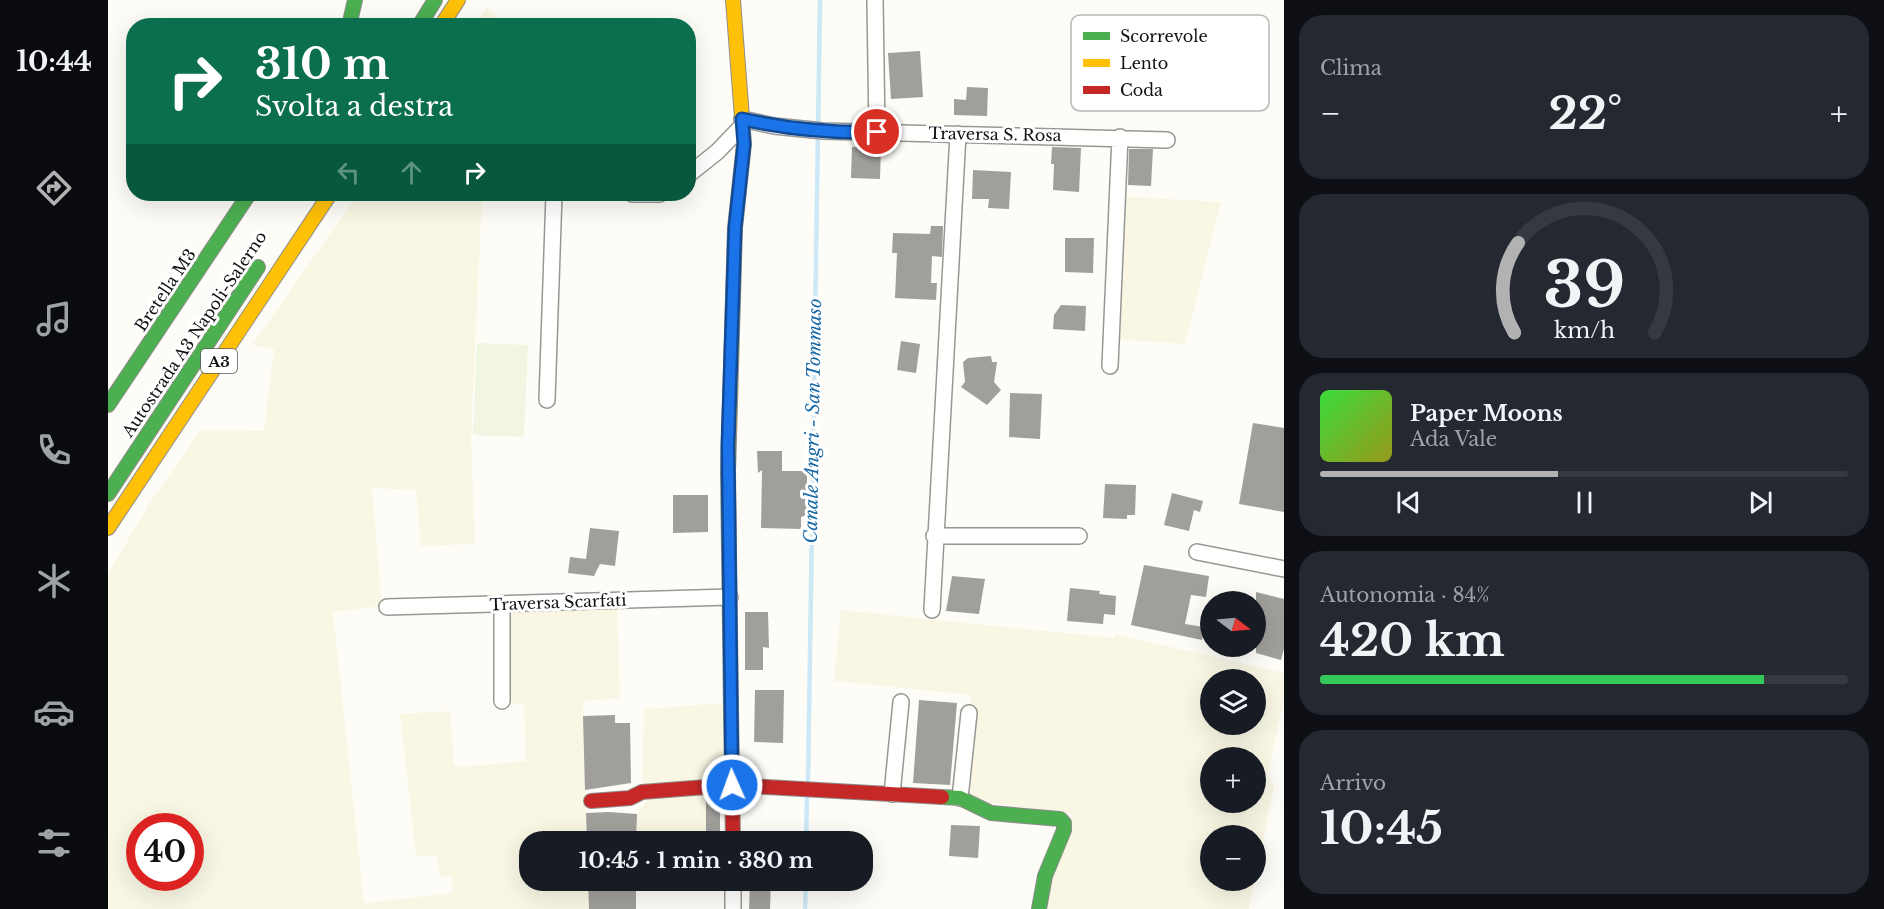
<!DOCTYPE html>
<html lang="it">
<head>
<meta charset="utf-8">
<style>
  :root { --surface:#171b24; --page:#242831; --text:#f1f3f6; --muted:#9ea1a6; --line:#363941; --accent:#b2b2b3 }
  body { margin:0; font-family:"Libre Baskerville",serif; background:var(--page); color:var(--text); height:100vh; display:flex; flex-direction:column; font-size:22px; white-space:nowrap }
  * { box-sizing:border-box; margin:0 }
  p { font-size:20px; color:var(--muted) }
  .icon { flex:none; width:33px; height:33px; fill:none; stroke:currentColor; stroke-width:2; stroke-linecap:round; stroke-linejoin:round }
  .map { position:relative; flex:1; overflow:hidden }
  .side { display:flex; flex-direction:column; gap:15px; padding:15px; background:#0d0f14; width:600px }
  .side>* { flex:none }
  .hud { position:absolute; left:18px; top:18px; width:570px; height:183px; border-radius:24px; box-shadow:0 6px 24px #0002; background:#0b6e4f; color:#fff; overflow:hidden }
  .needle { width:39px; rotate:106deg }
  .buttons { position:absolute; left:1092px; top:591px; display:grid; gap:12px }
  .buttons a { display:grid; place-items:center; width:66px; height:66px; border-radius:50%; background:var(--surface); box-shadow:0 6px 24px #0002; font-size:30px }
  .speed { position:absolute; left:18px; top:813px; display:flex; gap:12px; font-size:30px; font-weight:700; text-align:center }
  .speed>* { display:grid; place-content:center; width:78px; height:78px; border-radius:50%; background:var(--surface); box-shadow:0 6px 24px #0002; line-height:1 }
  .speed .limit { border:9px solid #d22; background:#fff; color:#111 }
  .pin { position:absolute; display:grid; place-items:center; width:51px; height:51px; color:#fff; margin:-26px; border:3px solid #fff; border-radius:50%; box-shadow:0 2px 6px #0007 }
  .me { position:absolute; width:66px; margin:-33px; rotate:358deg; stroke-linejoin:round; filter:drop-shadow(0 0 4px #0008) }
  .turn { display:flex; align-items:center; gap:21px; height:126px; padding:0 30px; font-size:27px }
  .turn .icon { width:78px; height:78px; stroke-width:2.5 }
  .turn b { display:block; font-size:42px; line-height:51px }
  .lanes { display:flex; align-items:center; height:57px; padding:0 30px; background:#0003; justify-content:center; gap:30px; direction:ltr }
  .lanes .off { opacity:.35 }
  .big { font-size:45px; font-weight:800; line-height:1.1 }
  .side .tile { flex:1; display:flex; flex-direction:column; justify-content:center; gap:9px; min-width:0; padding:0 21px; border-radius:24px; background:var(--page) }
  .side .dial { align-items:center; gap:0 }
  .dial svg { height:156px; overflow:visible; fill:none; stroke:var(--line); stroke-width:7; stroke-linecap:round; text-anchor:middle }
  .dial text { fill:var(--text); stroke:none }
  .song { display:flex; align-items:center; gap:18px }
  .cover { width:72px; height:72px; border-radius:9px; background:linear-gradient(135deg,hsl(120 70% 55%),hsl(60 70% 35%)) }
  .played { height:6px; border-radius:3px; background:linear-gradient(90deg,var(--accent) 45%,var(--line) 45%) }
  .keys { display:flex; justify-content:space-around; direction:ltr }
  .heat { display:flex; justify-content:space-between; align-items:center; font-size:33px; direction:ltr }
  .charge { height:9px; border-radius:4px; background:linear-gradient(90deg,#34c759 84%,var(--line) 0) }
  .trip { position:absolute; left:411px; top:831px; width:354px; height:60px; border-radius:24px; background:var(--surface); box-shadow:0 6px 24px #0002; font-weight:800; line-height:60px; text-align:center }
  main { display:flex; flex:1; min-height:0 }
  .tabs { display:flex; flex-direction:column; width:108px; justify-content:space-around; align-items:center; background:#090b0e; color:var(--muted) }
  .tabs .icon { width:42px; height:42px }
  .tabs .selected { color:var(--accent) }
  .tabs b { font-size:27px; color:var(--text) }
  .map>svg:first-child { display:block }
  .farmland { fill:#f9f7e4; fill-rule:evenodd }
  .pitch { fill:#f0f6e1 }
  .lines { fill:none; stroke-linecap:round; stroke-linejoin:round }
  .stream { stroke:#cde8f7; stroke-width:4.5 }
  .building { fill:#a19f9c }
  .street-casing { stroke:#979795; stroke-width:18 }
  .fast-casing { stroke:#8e8d8b; stroke-width:16 }
  .slow-casing { stroke:#8e8d8b; stroke-width:16 }
  .jam-casing { stroke:#8e8d8b; stroke-width:16 }
  .street { stroke:#fffffe; stroke-width:15 }
  .fast { stroke:#4caf50; stroke-width:14 }
  .slow { stroke:#ffc107; stroke-width:14 }
  .jam { stroke:#c62828; stroke-width:14 }
  .route-casing { stroke:#114b97; stroke-width:15 }
  .route { stroke:#1a73e8; stroke-width:10 }
  .labels { text-anchor:middle; dominant-baseline:central; stroke-width:6; stroke-linejoin:round; paint-order:stroke }
  .shield { fill:#fff; stroke:#585858; stroke-width:1.5 }
  .shield-label { font-size:15px; font-weight:bold; fill:#111 }
  .street-label { font-size:16px; fill:#111; stroke:#fff }
  .water-label { font-size:18px; font-style:italic; fill:#1768a6; stroke:#fff }
  .key { fill:#fff; stroke:#b8b8b8; stroke-width:1.5 }
  .key-label { font-size:16px; fill:#111 }
</style>
</head>
<body>
<main>
<nav class="tabs">
<b>10:44</b>
<svg class="icon selected" aria-label="directions" viewBox="0 0 24 24"><path d="M12 3l9 9-9 9-9-9zM9 14v-3h6M13 9l2 2-2 2"/></svg>
<svg class="icon" aria-label="music" viewBox="0 0 24 24"><path d="M9 18V5l10-2v13"/><circle cx="6" cy="18" r="3"/><circle cx="16" cy="16" r="3"/></svg>
<svg class="icon" aria-label="phone" viewBox="0 0 24 24"><path d="M5 4h4l2 5-3 2q2 4 5 5l2-3 5 2v4C11 20 4 13 5 4z"/></svg>
<svg class="icon" aria-label="climate" viewBox="0 0 24 24"><path d="M12 3v18M4 7l16 10M4 17L20 7"/></svg>
<svg class="icon" aria-label="car" viewBox="0 0 24 24"><path d="M5 17H2v-5l4-1 3-4h7l3 4 3 1v5h-3M9 17h6M6 11h13"/><circle cx="7" cy="17" r="2"/><circle cx="17" cy="17" r="2"/></svg>
<svg class="icon" aria-label="filters" viewBox="0 0 24 24"><path d="M4 7h16M4 17h16"/><circle cx="9" cy="7" r="2"/><circle cx="15" cy="17" r="2"/></svg>
</nav>
<div class="map">
<svg width="1176" height="909" viewBox="0 0 1176 909">
  <rect width="100%" height="100%" fill="#fdfcf7"/>
  <!-- farmland -->
  <path class="farmland" d="M379,7L388,18V25H366Z
    M250,194H388V195H374L363,440L367,544L313,546L308,490L264,488L274,606L225,612L256,903L345,893L343,876L332,877L329,856H308L292,714L342,711L346,765L354,767L418,761L416,704L393,705L394,604L509,601L512,698L475,701L479,841L422,842V880L480,881L481,909H0V574L41,504L93,430L156,431L166,349L144,345ZM32,826H82V878H32Z
    M1010,196L1113,202L1077,344L1003,339Z
    M733,610L1006,638L1005,645L1007,634L1176,673V699L1160,775L1166,785L1148,875V836H1102V880L1146,881L1141,909H935L964,815L852,798L863,695L726,681ZM1102,680H1148V724H1102ZM1102,758H1148V802H1102Z
    M616,703L615,782L534,786L536,709Z
    M598,793V834L605,835V841L528,842L529,814L542,797Z"/>
  <!-- pitch -->
  <path class="pitch" d="M369,343L420,345L416,437L365,435Z"/>
  <g class="lines">
    <!-- stream -->
    <path class="stream" d="M700,785L712,0
      M698,842L699,796
      M697,909L698,880"/>
  </g>
  <!-- building -->
  <path class="building" d="M812,51L815,97L783,99L780,53Z
    M859,87L880,88L879,116L846,115V99L858,100Z
    M744,147L773,148L772,179L743,178Z
    M944,147L973,148L971,192L945,190L946,164H943Z
    M1021,149H1045L1043,186L1020,185Z
    M865,170L903,172L901,209L880,208L881,199H864Z
    M823,226H835L834,257L824,256L823,283H829L828,300L787,298L789,253H784L785,233L822,234Z
    M957,238H986L985,273L957,272Z
    M953,305L978,306L977,331L945,329L946,315Z
    M793,341L812,344L808,373L789,370Z
    M883,356L884,362H889L886,382L893,390L879,405L853,387L857,382L855,362L860,358Z
    M902,393L934,394L932,439L901,437Z
    M1145,423L1176,428V512L1131,504Z
    M649,451H674V471H699V515L693,517V529L653,528L654,470L650,473Z
    M997,484L1028,485L1027,515H1019V519L995,518Z
    M1064,493L1095,501L1092,512L1086,510L1081,531L1056,525Z
    M565,495H600V532L565,533Z
    M482,528L511,531L507,566L492,564L486,576L460,573L462,557L478,559Z
    M1036,565L1101,576L1098,597L1083,595L1077,624L1096,627L1094,640L1023,625Z
    M844,576L877,579L871,614L838,611Z
    M962,588L992,591L991,594L1008,596L1007,615L996,614L995,624L959,621Z
    M1148,592L1176,599V649L1173,660L1148,653Z
    M637,612H660L661,648L655,647V670H637Z
    M647,690H676L675,743L646,742Z
    M811,700L849,703L842,785L805,783Z
    M507,715V723H522L523,783L477,790L475,716Z
    M612,799V835L598,834V800Z
    M501,812L529,814L528,842H479L478,813Z
    M843,825L872,826L870,858L841,856Z
    M480,880H528V909H481Z
    M642,880H663L662,909H641Z"/>
  <g class="lines">
    <!-- street casing -->
    <g class="street-casing">
      <path id="street" d="M767,0L769,132
        M634,119L666,126L715,131L1059,140
        M580,175L609,152L634,126
        M524,194H552
        M1002,366L1012,137
        M439,400L446,194
        M826,536H971
        M1089,552L1176,569
        M394,604V701
        M279,607L622,597
        M824,610L850,134
        M784,794L793,702
        M852,798L861,713
        M625,880V909"/>
    </g>
    <!-- fast casing -->
    <g class="fast-casing">
      <path id="fast" d="M241,26L247,0
        M311,26L327,0
        M0,405L141,194
        M620,472L623,711
        M0,494L150,267
        M834,797L852,798L883,813L952,819L956,823V830L937,876L931,909"/>
    </g>
    <!-- slow casing -->
    <g class="slow-casing">
      <path id="slow" d="M333,26L350,0
        M620,472L627,228L636,144L625,0
        M0,528L222,194"/>
    </g>
    <!-- jam casing -->
    <g class="jam-casing">
      <path id="jam" d="M623,711L625,842
        M483,801L522,798L534,792L624,785L834,797"/>
    </g>
    <!-- street -->
    <use href="#street" class="street"/>
    <!-- fast -->
    <use href="#fast" class="fast"/>
    <!-- slow -->
    <use href="#slow" class="slow"/>
    <!-- jam -->
    <use href="#jam" class="jam"/>
  </g>
  <g class="lines">
    <!-- route casing -->
    <g class="route-casing">
      <path id="route" d="M624,785L620,446L627,228L636,144L634,119C679,129 724,133 769,132"/>
    </g>
    <!-- route -->
    <use href="#route" class="route"/>
  </g>
  <g class="labels">
    <!-- shield labels -->
    <rect class="shield" x="93" y="349" width="36" height="24" rx="4.5"/>
    <g class="shield-label">
      <text x="111" y="361">A3</text>
    </g>
    <!-- street labels -->
    <g class="street-label">
      <text transform="translate(887 134) rotate(1)">Traversa S. Rosa</text>
      <text transform="translate(57 290) rotate(-56)">Bretella M3</text>
      <text transform="translate(86 334) rotate(-56)">Autostrada A3 Napoli-Salerno</text>
      <text transform="translate(450 602) rotate(-2)">Traversa Scarfati</text>
    </g>
    <!-- water labels -->
    <g class="water-label">
      <text transform="translate(705 421) rotate(-89)">Canale Angri - San Tommaso</text>
    </g>
  </g>
  <!-- legend -->
  <rect x="963" y="15" width="198" height="96" rx="9" class="key"/>
  <rect x="975" y="32" width="27" height="8" fill="#4caf50"/>
  <rect x="975" y="59" width="27" height="8" fill="#ffc107"/>
  <rect x="975" y="86" width="27" height="8" fill="#c62828"/>
  <g class="key-label">
    <text x="1012" y="42">Scorrevole</text>
    <text x="1012" y="69">Lento</text>
    <text x="1012" y="96">Coda</text>
  </g>
</svg>
<div class="buttons">
<a><svg class="needle" viewBox="-14 -14 28 28"><path d="M0-13l5 13h-10z" fill="#e53935"/><path d="M0 13l5-13h-10z" fill="#9ea1a6"/></svg></a>
<a><svg class="icon" aria-label="layers" viewBox="0 0 24 24"><path d="M12 4l9 5-9 5-9-5zM3 14l9 5 9-5"/></svg></a>
<a>+</a>
<a>−</a>
</div>
<div class="speed"><div class="limit">40</div></div>
<div class="pin" style="left:769px;top:132px;background:#d93025"><svg class="icon" aria-label="arrive" viewBox="0 0 24 24"><path d="M6 21V4h12l-3 4 3 4H6"/></svg></div>
<svg class="me" style="left:624px;top:785px" viewBox="-20 -20 40 40"><circle r="17" fill="#1a73e8" stroke="#fff" stroke-width="3"/><path d="M0-11L8 9 0 5-8 9z" fill="#fff"/></svg>
<div class="trip">10:45 · 1 min · 380 m</div>
<div class="hud">
<div class="turn"><svg class="icon" aria-label="right" viewBox="0 0 24 24"><path d="M7 20v-9h11M14 6l5 5-5 5"/></svg><div><b>310 m</b>Svolta a destra</div></div>
<div class="lanes"><svg class="icon off" aria-label="left" viewBox="0 0 24 24"><path d="M17 20v-9H6M10 6l-5 5 5 5"/></svg><svg class="icon off" aria-label="ahead" viewBox="0 0 24 24"><path d="M12 20V5M6 11l6-6 6 6"/></svg><svg class="icon" aria-label="right" viewBox="0 0 24 24"><path d="M7 20v-9h11M14 6l5 5-5 5"/></svg></div>
</div>
</div>
<section class="side">
<div class="tile"><p>Clima</p>
<div class="heat"><a>−</a><b class="big">22°</b><a>+</a></div>
</div>
<div class="tile dial"><svg viewBox="0 0 100 80">
<path d="M14 69A42 42 0 1 1 86 69"/>
<path d="M14 69A42 42 0 0 1 16 23" stroke="#b2b2b3"/>
<text x="50" y="56" font-size="32" font-weight="700">39</text>
<text x="50" y="72" font-size="11">km/h</text>
</svg></div>
<div class="tile">
<div class="song"><i class="cover"></i><div><b>Paper Moons</b><p>Ada Vale</p></div></div>
<div class="played"></div>
<div class="keys"><svg class="icon" aria-label="previous" viewBox="0 0 24 24"><path d="M18 5L8 12l10 7zM5 5v14"/></svg><svg class="icon" aria-label="pause" viewBox="0 0 24 24"><path d="M8 5v14M16 5v14"/></svg><svg class="icon" aria-label="next" viewBox="0 0 24 24"><path d="M6 5l10 7-10 7zM19 5v14"/></svg></div>
</div>
<div class="tile"><p>Autonomia · 84%</p><b class="big">420 km</b><div class="charge"></div></div>
<div class="tile"><p>Arrivo</p><b class="big">10:45</b></div>
</section>
</main>
</body>
</html>
